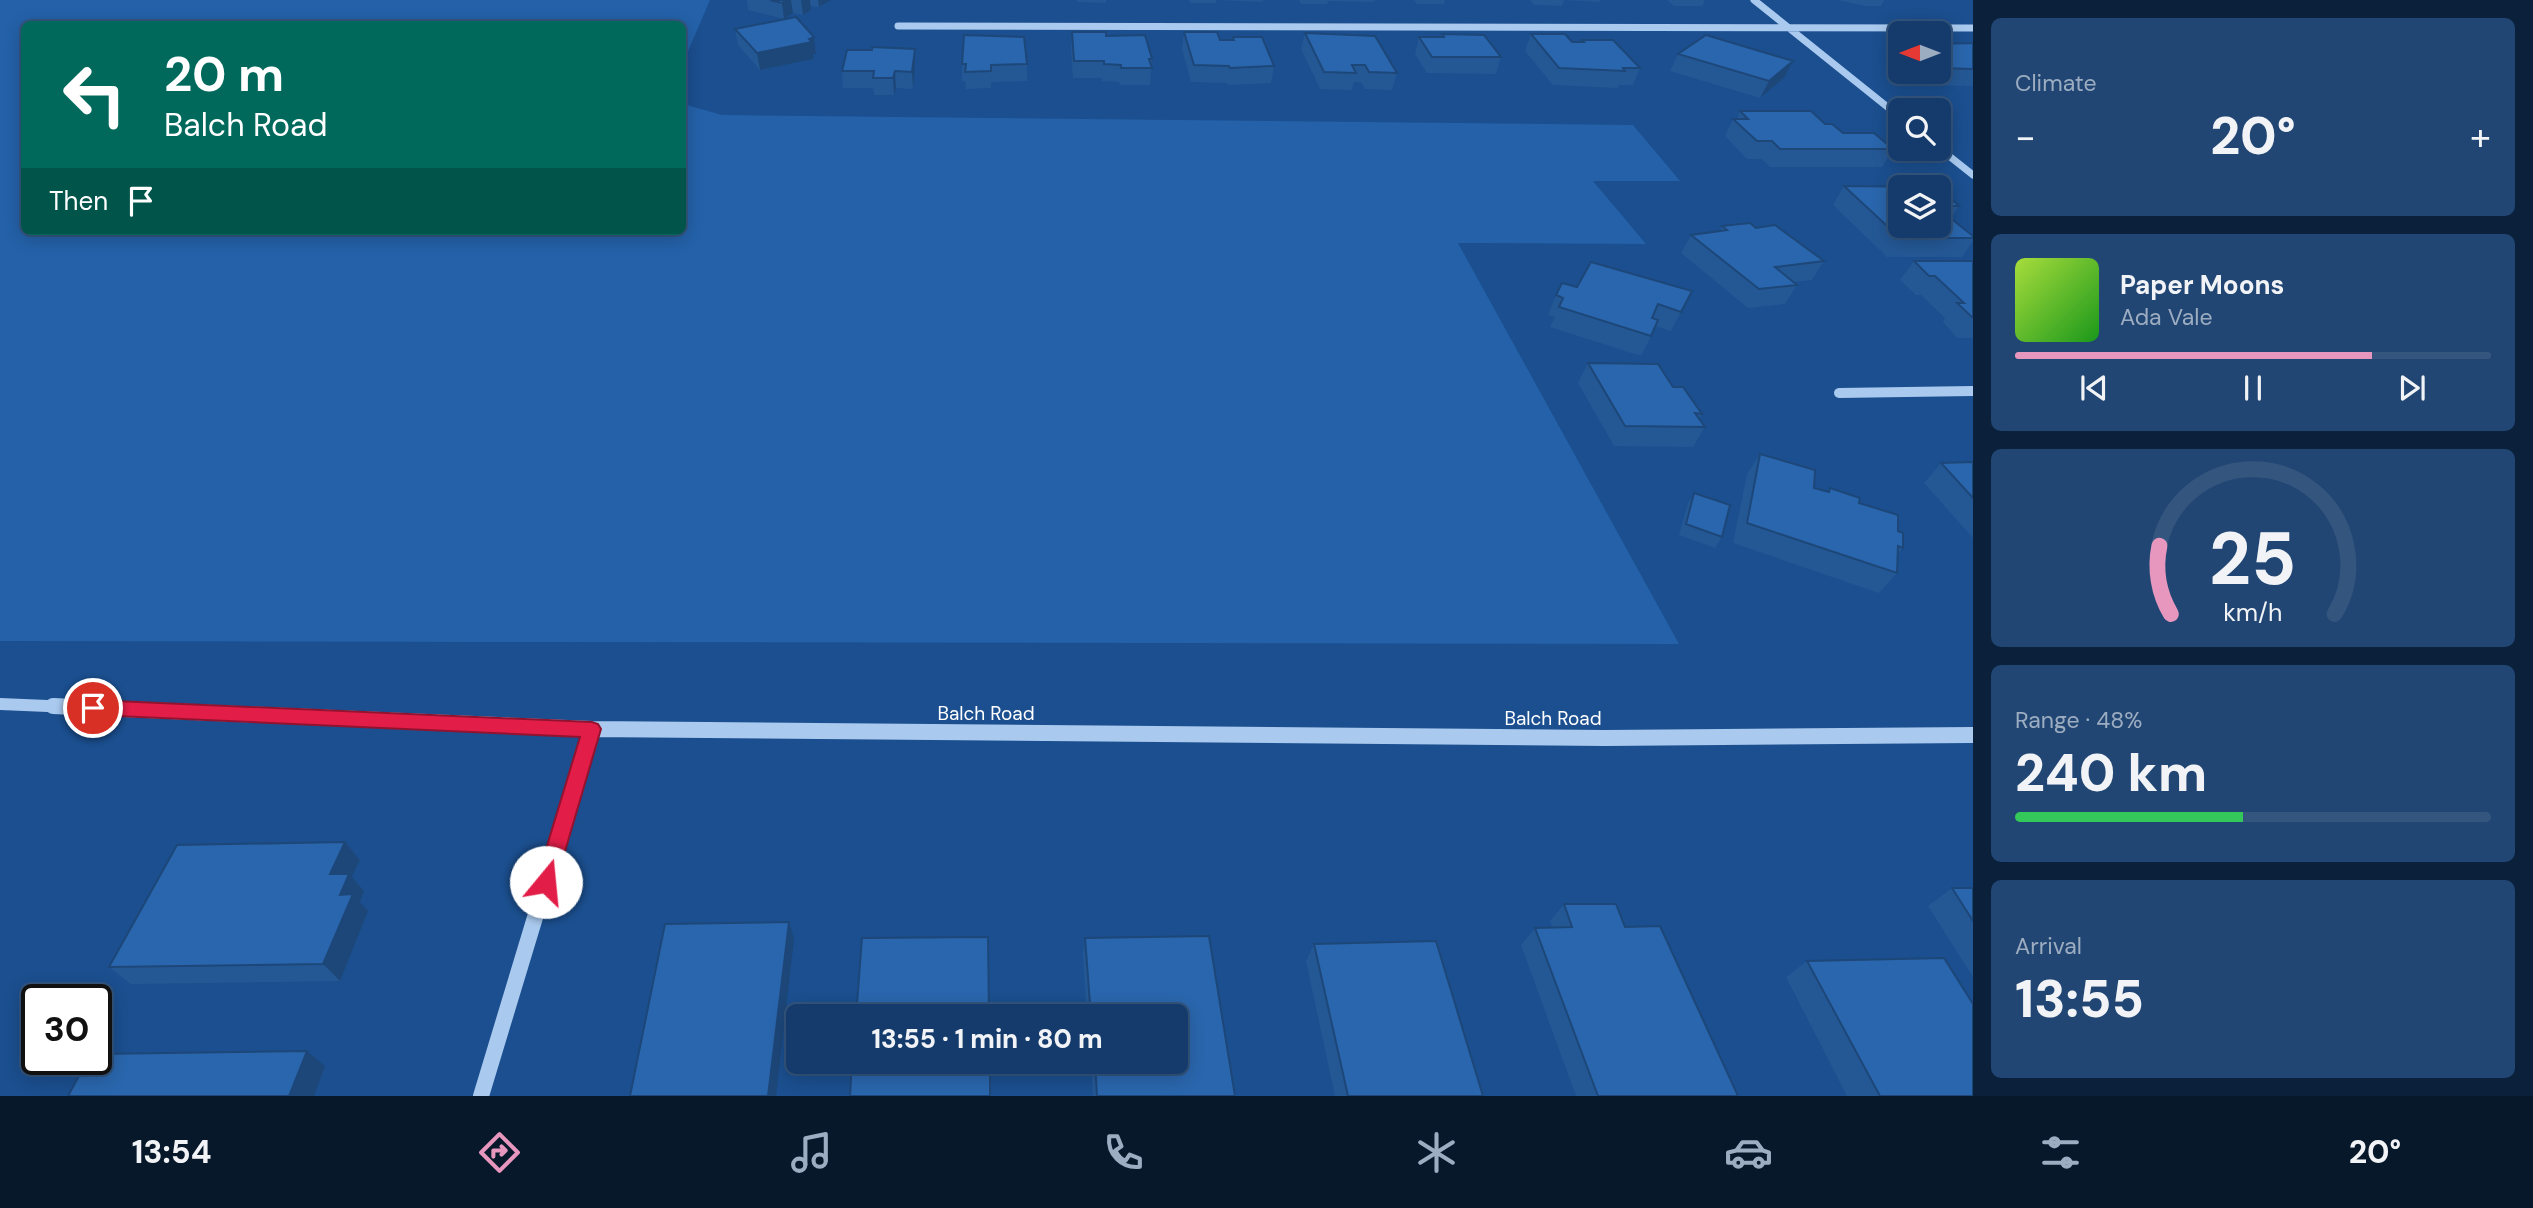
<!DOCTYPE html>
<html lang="en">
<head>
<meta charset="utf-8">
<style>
  :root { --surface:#143b6b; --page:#214673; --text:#f1f3f6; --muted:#9dadc1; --line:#33557e; --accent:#e797bd }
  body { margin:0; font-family:"DM Sans",sans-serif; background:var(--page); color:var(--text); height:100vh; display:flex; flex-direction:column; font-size:26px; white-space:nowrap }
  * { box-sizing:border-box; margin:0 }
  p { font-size:23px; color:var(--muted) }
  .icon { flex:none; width:38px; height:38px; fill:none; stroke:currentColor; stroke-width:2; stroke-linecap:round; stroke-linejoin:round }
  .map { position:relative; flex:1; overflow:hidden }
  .side { display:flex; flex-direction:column; gap:18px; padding:18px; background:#0b203b; width:560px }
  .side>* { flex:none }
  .banner { position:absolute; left:21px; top:21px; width:665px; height:214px; border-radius:10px; box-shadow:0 4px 18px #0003,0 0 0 2px var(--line); background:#00695c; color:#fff; overflow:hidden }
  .needle { width:46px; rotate:270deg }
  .buttons { position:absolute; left:1888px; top:21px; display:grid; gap:14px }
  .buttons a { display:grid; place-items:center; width:63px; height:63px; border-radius:10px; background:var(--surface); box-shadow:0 4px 18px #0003,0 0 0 2px var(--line); font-size:35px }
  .speed { position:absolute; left:21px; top:984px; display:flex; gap:14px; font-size:35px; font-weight:700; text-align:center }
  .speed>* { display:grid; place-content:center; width:91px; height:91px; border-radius:50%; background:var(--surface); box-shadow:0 4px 18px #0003,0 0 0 2px var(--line); line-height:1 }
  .speed .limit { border:4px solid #111; border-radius:10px; background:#fff; color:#111 }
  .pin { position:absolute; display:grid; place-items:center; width:60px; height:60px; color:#fff; margin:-30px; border:4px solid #fff; border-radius:50%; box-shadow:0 2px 7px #0007 }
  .me { position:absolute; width:77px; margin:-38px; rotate:17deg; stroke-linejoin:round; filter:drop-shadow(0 0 5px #0008) }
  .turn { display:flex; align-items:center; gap:24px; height:147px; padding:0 28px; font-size:32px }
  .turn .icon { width:91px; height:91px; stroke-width:2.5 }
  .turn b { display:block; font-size:49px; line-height:60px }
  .then { display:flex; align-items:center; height:66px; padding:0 28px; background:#0003; gap:14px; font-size:26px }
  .big { font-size:52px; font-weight:800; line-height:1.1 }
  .side .tile { flex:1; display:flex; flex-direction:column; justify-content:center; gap:10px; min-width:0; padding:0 24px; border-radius:10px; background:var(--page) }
  .side .dial { align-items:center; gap:0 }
  .dial svg { height:182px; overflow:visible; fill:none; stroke:var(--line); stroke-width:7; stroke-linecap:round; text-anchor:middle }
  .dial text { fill:var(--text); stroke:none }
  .song { display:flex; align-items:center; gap:21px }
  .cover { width:84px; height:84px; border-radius:10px; background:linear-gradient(135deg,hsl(80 70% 55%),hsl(120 70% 35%)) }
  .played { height:7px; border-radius:4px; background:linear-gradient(90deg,var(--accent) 75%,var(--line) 75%) }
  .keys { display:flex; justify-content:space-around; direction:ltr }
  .heat { display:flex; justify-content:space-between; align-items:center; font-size:38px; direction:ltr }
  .charge { height:10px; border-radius:5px; background:linear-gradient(90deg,#34c759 48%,var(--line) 0) }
  .trip { position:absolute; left:786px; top:1004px; width:402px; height:70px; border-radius:10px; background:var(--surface); box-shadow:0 4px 18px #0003,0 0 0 2px var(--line); font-weight:800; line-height:70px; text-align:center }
  .menu { display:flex; height:112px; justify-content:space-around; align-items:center; background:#08182b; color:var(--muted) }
  .menu .icon { width:49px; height:49px }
  .menu .current { color:var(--accent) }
  .menu b { font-size:32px; color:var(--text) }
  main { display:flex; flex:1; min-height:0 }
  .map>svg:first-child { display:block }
  .green { fill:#2461a8 }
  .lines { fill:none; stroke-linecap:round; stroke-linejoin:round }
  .minor-far3 { stroke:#a9c9ee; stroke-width:7 }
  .minor-far2 { stroke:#a9c9ee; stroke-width:10 }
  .minor-far1 { stroke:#a9c9ee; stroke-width:12 }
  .minor { stroke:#a9c9ee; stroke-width:16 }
  .wall { fill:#245895 }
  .shaded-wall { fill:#1d4779 }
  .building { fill:#2a66ad; stroke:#1d4779; stroke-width:2 }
  .route { fill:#e11d48; stroke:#92132f; stroke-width:2 }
  .labels { text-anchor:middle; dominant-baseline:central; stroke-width:7; stroke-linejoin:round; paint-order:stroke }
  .street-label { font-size:19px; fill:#fff; stroke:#1b4f8f }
</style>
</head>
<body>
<main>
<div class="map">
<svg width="1973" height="1096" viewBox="0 0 1973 1096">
  <rect width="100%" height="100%" fill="#1b4f8f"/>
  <!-- green -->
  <path class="green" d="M0,0H710L683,63L682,24H24V231H682L683,104L722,115L1633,125L1680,181H1593L1646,244L1458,243L1679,644L0,641Z"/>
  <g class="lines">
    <!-- minor-far3 -->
    <path class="minor-far3" d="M1754,0L1900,117
      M898,26L1973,28
      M1939,148L1973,175"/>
    <!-- minor-far2 -->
    <path class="minor-far2" d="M1839,393L1973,391"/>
    <!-- minor-far1 -->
    <path class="minor-far1" d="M0,704L95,708"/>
    <!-- minor -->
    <path class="minor" d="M53,706L592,729L1605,738L1973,735
      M481,1096L592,729"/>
  </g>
  <!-- wall -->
  <path class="wall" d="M747,0H831L819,7L811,6V10L803,15L793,13L784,19L748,10Z
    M1077,0H1106V3L1077,2Z
    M1189,0H1263V2L1216,0V3H1190Z
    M1299,0H1375V2L1328,1L1327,4H1301Z
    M1414,0H1445L1444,4H1417Z
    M1530,0H1601L1600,2L1564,0L1562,6L1534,5Z
    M1667,0H1705L1702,6H1674Z
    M1837,0H1884L1881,6H1866Z
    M735,29L814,37L816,54H813L814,59L760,70L738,45Z
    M1072,32L1106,36L1152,59L1150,85H1120L1119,82L1102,81V78H1073L1071,48Z
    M1184,32L1220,40H1232L1233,37L1274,66L1271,83L1228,85L1227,83L1191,82L1182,49Z
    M1305,33L1397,73L1392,90L1365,89L1361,82H1354L1352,90L1320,89L1301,49Z
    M1442,34L1501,57L1496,74L1427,73L1415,54L1419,37H1441Z
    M1531,34L1572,42H1581L1582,40L1640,68L1633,85H1619L1618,88L1553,85L1525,51Z
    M1895,39H1900V69L1897,66L1898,64L1885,55Z
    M1973,43V86L1926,85L1905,72H1939V44Z
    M915,49V66L913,89L896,88L894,95H874L873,88H843L842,71Z
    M1678,54L1793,61L1784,78L1760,98L1670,71Z
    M962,64H1027V81L991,82V88L966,89L965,81H962Z
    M1740,111L1825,124L1843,133L1893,149L1882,167H1770L1762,159H1747L1725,136L1733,119H1737Z
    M1844,186L1900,187L1939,226V188L1959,206L1951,218L1973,236V241L1962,257H1887L1833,205Z
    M1722,226L1756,228L1824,261L1812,280L1794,282L1797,285L1785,304L1748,308L1681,253L1691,235L1720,231Z
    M1914,261H1973V338H1957L1943,322L1945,318L1921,295H1916L1900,280Z
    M1577,287L1692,291L1671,331L1656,326L1641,356L1550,327L1555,317L1548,315L1556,295Z
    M1588,363L1673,387L1702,414L1699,419L1705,427L1693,447L1614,446L1578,383Z
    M1760,454L1814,488L1827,491L1830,488L1859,503L1898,531L1903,548L1898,553L1897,573L1879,593L1733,543L1747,474Z
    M1973,462V538L1924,483L1941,463Z
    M1694,493L1722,537L1715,548L1679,535L1688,503Z
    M345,842L360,860L352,877L364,891L360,902L368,911L340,981L131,984L109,967Z
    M1952,888H1973V977L1928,906Z
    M1564,904L1625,927L1738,1096H1576L1521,945L1535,928H1552L1550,921Z
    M1209,936L1235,1096H1093L1091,1062H1176V1017H1087L1083,955L1085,938Z
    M1314,944L1483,1096H1335L1306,961Z
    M1807,961L1973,1096H1847L1786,977Z"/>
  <!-- shaded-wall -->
  <path class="shaded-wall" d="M786,0H791L793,13L784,19L782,3Z
    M801,0H810L811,10L803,15Z
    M818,0H831L819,7Z
    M814,37L816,54H813L814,59L760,70L757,53Z
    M915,49V66L913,89L912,72Z
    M1793,61L1784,78L1760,98L1769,81Z
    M895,71L896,88L894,95L893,78Z
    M345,842L360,860L352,877L364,891L360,902L368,911L340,981L323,964L340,895L330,874Z
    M789,922L794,939L776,1096H768Z
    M307,1051L325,1066L314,1096H289Z"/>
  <!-- building -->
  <path class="building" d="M770,0H786L782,3Z
    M796,17L814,37L809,39L812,42L757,53L735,29Z
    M1072,32H1106V36L1145,35L1152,59H1149L1152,68H1121V65L1104,64V61H1074Z
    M1184,32H1217L1220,40H1234L1233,37H1262L1274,66L1230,68L1229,66L1194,65Z
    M1305,33L1375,36L1397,73L1369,72L1365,65H1352L1356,73L1324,72Z
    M1442,34L1484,35L1501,57H1432L1419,37H1444Z
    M1531,34H1565L1572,42H1584L1582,40H1613L1640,68H1623L1625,71L1559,68Z
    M964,35L1024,37L1027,64L991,65V71L965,72L966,64H962Z
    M1706,35L1793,61L1769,81L1678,54Z
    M1973,43V69L1939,68V44Z
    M872,47L915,49L912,72L895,71L893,78H873L874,71H842L847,50H872Z
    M1740,111H1811L1825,124H1832L1843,133H1874L1893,149H1780L1772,141H1757L1733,119H1748Z
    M1844,186L1936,187H1900V226H1939V209L1973,236V238H1900Z
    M1939,188L1959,206H1939Z
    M1750,223L1756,228L1775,225L1824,261L1775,267L1797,285L1759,289L1691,235L1727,230L1722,226Z
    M1914,261H1973V318L1957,303H1964L1935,276H1929Z
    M1591,262L1692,291L1681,312L1658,304L1652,318L1658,320L1651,336L1559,307L1563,298L1556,295L1562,283L1577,287Z
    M1588,363L1658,364L1673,387H1683L1702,414L1695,413L1705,427L1625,426Z
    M1760,454L1815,470L1814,488L1829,492L1830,488L1860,498L1859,503L1898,515V531L1903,533V548L1898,546L1897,573L1747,523Z
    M1973,462V498L1941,463Z
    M1694,493L1730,505L1722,537L1686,524Z
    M345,842L330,874H349L340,895L353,894L323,964L109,967L177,845Z
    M1952,888H1973V921Z
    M1564,904H1616L1625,927L1660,926L1738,1096H1598L1535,928L1572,927Z
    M789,922L768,1096H630L665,924Z
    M1209,936L1235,1096H1097L1095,1062H1176V1017H1091L1085,938Z
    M988,937L989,1017H856L862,938Z
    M1436,941L1483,1096H1348L1314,944Z
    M1944,958L1973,1004V1096H1880L1807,961Z
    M307,1051L289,1096H68L88,1059H96V1054Z
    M852,1062H990V1096H850Z"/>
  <!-- route -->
  <path class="route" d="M93,700L592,722L598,724L601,729L556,882L553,889L546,892L539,889L536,882L580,737L93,715L86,713L83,708L86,703Z"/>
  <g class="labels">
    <!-- street labels -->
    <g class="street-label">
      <text x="986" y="713">Balch Road</text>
      <text x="1553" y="718">Balch Road</text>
    </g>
  </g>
</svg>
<div class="buttons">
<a><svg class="needle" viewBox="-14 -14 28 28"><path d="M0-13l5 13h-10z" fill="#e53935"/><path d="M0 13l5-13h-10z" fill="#9dadc1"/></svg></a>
<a><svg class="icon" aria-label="search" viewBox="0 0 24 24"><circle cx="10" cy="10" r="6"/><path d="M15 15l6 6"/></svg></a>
<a><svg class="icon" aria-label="layers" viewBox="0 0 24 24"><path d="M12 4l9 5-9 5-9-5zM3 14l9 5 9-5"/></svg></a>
</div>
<div class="speed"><div class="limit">30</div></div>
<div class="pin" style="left:93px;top:708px;background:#d93025"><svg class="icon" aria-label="arrive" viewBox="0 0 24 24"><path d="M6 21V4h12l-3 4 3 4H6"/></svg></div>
<svg class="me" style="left:546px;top:882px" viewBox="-20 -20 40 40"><circle r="19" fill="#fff"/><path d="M0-13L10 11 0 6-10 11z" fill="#e11d48"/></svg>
<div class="trip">13:55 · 1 min · 80 m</div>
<div class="banner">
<div class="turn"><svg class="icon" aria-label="left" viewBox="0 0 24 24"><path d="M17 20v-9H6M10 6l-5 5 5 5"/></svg><div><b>20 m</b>Balch Road</div></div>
<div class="then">Then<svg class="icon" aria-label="arrive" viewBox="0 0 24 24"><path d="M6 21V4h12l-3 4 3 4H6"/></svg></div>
</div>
</div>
<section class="side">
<div class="tile"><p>Climate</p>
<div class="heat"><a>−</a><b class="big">20°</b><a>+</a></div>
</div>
<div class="tile">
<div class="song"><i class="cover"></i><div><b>Paper Moons</b><p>Ada Vale</p></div></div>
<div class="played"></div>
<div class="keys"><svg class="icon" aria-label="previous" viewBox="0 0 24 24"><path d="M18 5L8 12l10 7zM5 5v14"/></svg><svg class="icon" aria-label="pause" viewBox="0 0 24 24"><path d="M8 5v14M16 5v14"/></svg><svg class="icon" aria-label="next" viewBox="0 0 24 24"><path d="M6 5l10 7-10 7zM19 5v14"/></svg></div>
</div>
<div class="tile dial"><svg viewBox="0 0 100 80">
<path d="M14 69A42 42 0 1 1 86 69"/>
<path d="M14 69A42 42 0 0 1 9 39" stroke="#e797bd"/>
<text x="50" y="56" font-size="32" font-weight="700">25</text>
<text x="50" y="72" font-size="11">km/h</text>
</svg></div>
<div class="tile"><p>Range · 48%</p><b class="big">240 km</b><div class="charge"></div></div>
<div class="tile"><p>Arrival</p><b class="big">13:55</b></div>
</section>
</main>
<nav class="menu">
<b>13:54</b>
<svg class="icon current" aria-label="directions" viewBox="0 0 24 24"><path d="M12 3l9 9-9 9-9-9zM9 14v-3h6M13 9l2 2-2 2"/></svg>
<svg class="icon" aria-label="music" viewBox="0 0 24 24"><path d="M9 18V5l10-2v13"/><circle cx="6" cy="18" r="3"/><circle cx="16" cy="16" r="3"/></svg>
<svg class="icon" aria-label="phone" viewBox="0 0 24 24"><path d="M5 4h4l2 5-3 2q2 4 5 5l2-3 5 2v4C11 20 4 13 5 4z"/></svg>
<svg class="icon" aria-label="climate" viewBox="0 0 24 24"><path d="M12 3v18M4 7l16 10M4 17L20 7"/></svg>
<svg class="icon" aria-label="car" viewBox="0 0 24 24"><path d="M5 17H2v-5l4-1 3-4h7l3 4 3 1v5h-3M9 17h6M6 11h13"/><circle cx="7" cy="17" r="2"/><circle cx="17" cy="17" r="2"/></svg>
<svg class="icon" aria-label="filters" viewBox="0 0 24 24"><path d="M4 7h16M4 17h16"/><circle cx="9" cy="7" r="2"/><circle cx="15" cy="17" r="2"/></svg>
<b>20°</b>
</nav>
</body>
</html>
